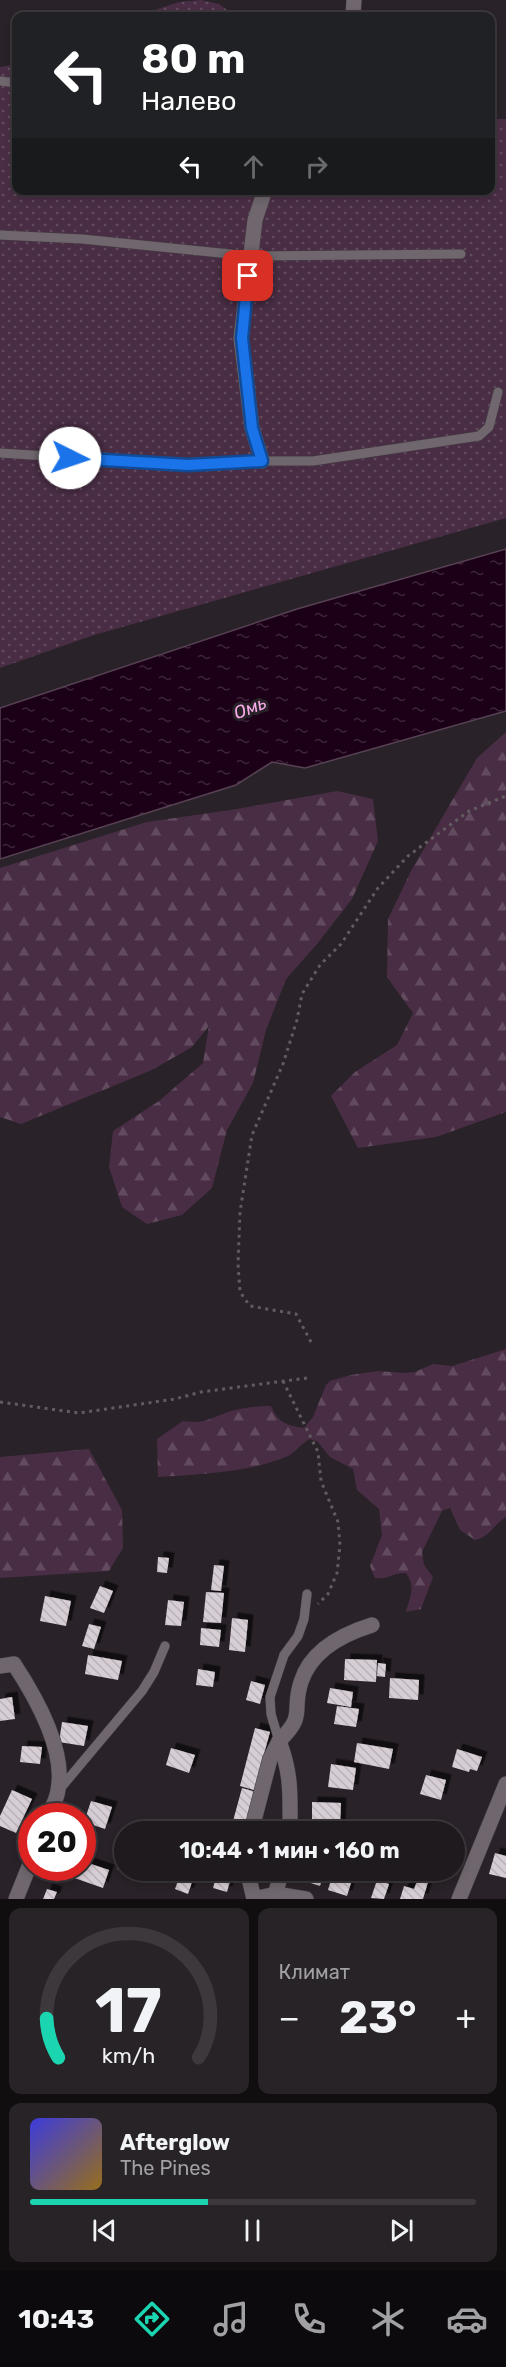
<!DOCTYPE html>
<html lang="ru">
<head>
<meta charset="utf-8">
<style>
  :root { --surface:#1f1a1e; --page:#272327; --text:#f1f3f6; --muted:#a1a1a4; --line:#3c383c; --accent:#1bd5b1 }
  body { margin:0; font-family:Rubik,sans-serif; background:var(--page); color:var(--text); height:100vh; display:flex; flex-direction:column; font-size:22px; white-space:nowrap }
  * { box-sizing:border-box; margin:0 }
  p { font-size:20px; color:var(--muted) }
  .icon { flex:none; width:33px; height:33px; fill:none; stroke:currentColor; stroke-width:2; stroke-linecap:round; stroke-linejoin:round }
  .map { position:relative; height:1899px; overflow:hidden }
  .sheet { display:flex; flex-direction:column; gap:9px; padding:9px; background:#110e10; flex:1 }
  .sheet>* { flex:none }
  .guide { position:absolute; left:12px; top:12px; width:483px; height:183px; border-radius:12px; box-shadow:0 3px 9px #0003,0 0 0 2px var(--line); background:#202124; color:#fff; overflow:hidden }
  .speed { position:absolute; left:18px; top:1803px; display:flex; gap:12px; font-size:30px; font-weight:700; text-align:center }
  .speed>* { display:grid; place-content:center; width:78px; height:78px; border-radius:50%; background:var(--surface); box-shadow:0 3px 9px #0003,0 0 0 2px var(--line); line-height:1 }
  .speed .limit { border:9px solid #d22; background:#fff; color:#111 }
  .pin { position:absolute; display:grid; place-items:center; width:51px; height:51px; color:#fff; margin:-26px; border-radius:12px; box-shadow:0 3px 9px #0006 }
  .me { position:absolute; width:66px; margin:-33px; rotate:94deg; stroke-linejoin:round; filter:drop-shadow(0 0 4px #0008) }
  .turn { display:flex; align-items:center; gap:21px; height:126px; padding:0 30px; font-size:27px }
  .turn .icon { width:78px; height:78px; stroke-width:2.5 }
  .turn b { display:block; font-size:42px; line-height:51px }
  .lanes { display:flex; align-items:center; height:57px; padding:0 30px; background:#0003; justify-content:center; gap:30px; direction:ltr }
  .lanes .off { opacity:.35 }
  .big { font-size:45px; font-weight:700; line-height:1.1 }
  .sheet .widget { flex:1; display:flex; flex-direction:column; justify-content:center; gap:9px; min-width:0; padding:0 21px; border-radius:12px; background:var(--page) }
  .sheet .dial { align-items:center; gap:0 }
  .dial svg { height:156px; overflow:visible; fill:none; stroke:var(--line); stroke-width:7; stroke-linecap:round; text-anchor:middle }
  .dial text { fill:var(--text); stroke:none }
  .song { display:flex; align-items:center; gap:18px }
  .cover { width:72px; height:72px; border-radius:9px; background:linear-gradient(135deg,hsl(240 70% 55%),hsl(40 70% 35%)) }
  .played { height:6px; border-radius:3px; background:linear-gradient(90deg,var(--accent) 40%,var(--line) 40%) }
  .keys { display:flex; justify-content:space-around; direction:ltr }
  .heat { display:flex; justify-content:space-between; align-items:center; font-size:33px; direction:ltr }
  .sheet .tiles { flex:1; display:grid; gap:9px; grid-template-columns:1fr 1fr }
  .widget:last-child { grid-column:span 2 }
  .trip { position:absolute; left:114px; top:1821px; width:351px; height:60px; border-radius:30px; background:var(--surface); box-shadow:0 3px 9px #0003,0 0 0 2px var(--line); font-weight:700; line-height:60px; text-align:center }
  .menu { display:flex; height:96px; justify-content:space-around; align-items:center; background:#0c0a0c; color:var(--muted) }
  .menu .icon { width:42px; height:42px }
  .menu .current { color:var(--accent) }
  .menu b { font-size:27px; color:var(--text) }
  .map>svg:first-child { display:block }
  .forest { fill:url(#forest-firs) }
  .garden { fill:url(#garden-dots) }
  .water { fill:url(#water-ripples); stroke:#574254; stroke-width:1.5 }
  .building { fill:url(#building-back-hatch); filter:url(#shadow) }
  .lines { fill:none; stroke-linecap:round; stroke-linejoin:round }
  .lane-casing { stroke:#433e42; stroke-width:10 }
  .street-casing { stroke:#433e42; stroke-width:16 }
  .path { stroke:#625c61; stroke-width:3; stroke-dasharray:3 4.5; stroke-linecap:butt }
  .lane { stroke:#6f676d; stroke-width:9 }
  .street { stroke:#6f676d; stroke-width:15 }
  .route-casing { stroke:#114b97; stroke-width:15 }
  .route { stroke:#1a73e8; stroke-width:10 }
  .labels { text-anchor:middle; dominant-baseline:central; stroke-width:6; stroke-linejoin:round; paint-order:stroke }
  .water-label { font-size:18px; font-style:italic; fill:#f7aae7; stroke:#292228 }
</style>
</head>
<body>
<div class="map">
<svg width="506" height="1899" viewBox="0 0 506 1899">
  <defs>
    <pattern id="forest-firs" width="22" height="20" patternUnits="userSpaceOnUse" patternTransform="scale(1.5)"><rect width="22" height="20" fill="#492d44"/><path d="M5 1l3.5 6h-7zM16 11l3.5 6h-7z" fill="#634b5f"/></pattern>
    <pattern id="garden-dots" width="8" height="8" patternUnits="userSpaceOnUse" patternTransform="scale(1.5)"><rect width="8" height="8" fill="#492d44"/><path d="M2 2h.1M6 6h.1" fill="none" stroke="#634b5f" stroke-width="1.8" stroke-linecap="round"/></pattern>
    <pattern id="water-ripples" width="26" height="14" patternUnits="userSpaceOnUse" patternTransform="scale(1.5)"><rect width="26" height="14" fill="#1c0018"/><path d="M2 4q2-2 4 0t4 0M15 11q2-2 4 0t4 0" fill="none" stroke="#3d2539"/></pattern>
    <pattern id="building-back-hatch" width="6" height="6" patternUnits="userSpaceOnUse" patternTransform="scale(1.5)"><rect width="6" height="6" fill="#d7ced5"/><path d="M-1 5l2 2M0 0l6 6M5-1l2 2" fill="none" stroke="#b9b2b8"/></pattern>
    <filter id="shadow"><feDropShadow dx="5.5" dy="-5.5" stdDeviation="0" flood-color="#0009"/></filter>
  </defs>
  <rect width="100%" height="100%" fill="#292228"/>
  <!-- forest -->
  <path class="forest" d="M506,732V1112L436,1137L358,1148L331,1096L355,1072L397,1045L413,1013L387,977L388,919L411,871L477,758Z
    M337,791L373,799L378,841L352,899L317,944L286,979L266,1030L253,1083L227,1130L212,1188L182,1215L147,1224L122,1207L109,1167L113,1131L159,1101L203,1063L209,1026L192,1047L152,1070L21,1124L0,1117V868L147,822L237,809Z
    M506,1349V1517C494,1524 489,1538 475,1540L460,1530L450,1508L442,1511L422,1552L424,1565L433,1577L421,1609L406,1612C410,1597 416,1586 406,1573C393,1572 388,1580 375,1578L370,1566L382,1535L379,1509L357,1490L353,1469L330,1457L318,1442L310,1439C301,1443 296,1452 288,1456C248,1473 201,1474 158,1477L157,1439L183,1421C204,1424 209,1419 228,1412C240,1408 258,1406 271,1406C278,1423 286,1425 304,1428L313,1417L326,1385L330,1381L351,1375L378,1371L404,1373L415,1372L433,1364L452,1366Z
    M89,1449L122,1510L123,1547L109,1571L0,1578V1457Z"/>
  <!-- garden -->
  <path class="garden" d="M201,0L219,4L235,16H136L179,2Z
    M16,64V190H490L491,119H506V518L94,635L0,668V67Z"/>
  <!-- water -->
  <path class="water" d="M506,549V711L305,768L272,762L236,785L0,859V708L297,609Z"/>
  <!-- building -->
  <path class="building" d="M158,1557L169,1558L167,1573L157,1572Z
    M214,1565L224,1566L221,1591L211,1590Z
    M100,1586L113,1591L104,1613L90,1608Z
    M206,1592L224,1593L221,1623L203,1622Z
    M45,1596L71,1601L66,1626L40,1621Z
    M168,1600L184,1602L181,1626L165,1625Z
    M232,1618L248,1620L245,1652L229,1650Z
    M89,1624L101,1627L94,1649L82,1646Z
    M201,1628L221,1630L219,1647L200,1645Z
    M88,1655L122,1661L118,1680L85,1674Z
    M345,1659L377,1660L376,1682L344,1680Z
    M378,1663L386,1664L385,1677L377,1676Z
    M198,1669L215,1672L213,1687L196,1685Z
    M390,1678L419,1680L418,1700L389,1698Z
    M251,1681L265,1685L260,1704L246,1700Z
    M330,1688L353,1692L351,1707L327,1703Z
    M12,1697L15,1719L0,1721V1699Z
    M337,1706L359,1709L356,1727L334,1724Z
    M62,1722L88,1726L84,1746L59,1742Z
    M255,1728L270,1732L254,1790L240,1786Z
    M357,1743L393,1749L389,1769L354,1762Z
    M22,1746L42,1747L40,1764L20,1762Z
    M171,1748L195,1755L189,1773L166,1765Z
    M457,1749L482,1757L477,1771L470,1769L469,1772L452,1767Z
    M331,1764L356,1768L353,1790L328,1787Z
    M426,1775L446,1780L441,1800L420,1794Z
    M242,1788L256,1792L244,1832H230Z
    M12,1790L32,1799L16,1833L0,1826V1816Z
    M91,1801L112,1807L105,1829L84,1822Z
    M312,1802L341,1803L340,1827L327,1826V1821L312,1820Z
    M124,1849V1870H135L134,1875L117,1869Z
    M495,1853L506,1856V1878L489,1874Z
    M82,1861L109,1870L103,1888L63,1874L65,1868H82Z
    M218,1870H233L227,1892L213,1888Z
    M297,1870H325L320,1886L295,1878Z
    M334,1870L353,1876L347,1896L328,1890Z
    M179,1878L192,1882L188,1894L175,1889Z
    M418,1879L428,1882L423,1899H400L404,1886L414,1889Z
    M377,1880L389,1884L384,1899L371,1898Z
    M47,1889L57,1892L54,1899H43Z"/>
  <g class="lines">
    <!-- lane casing -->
    <g class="lane-casing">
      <path id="lane" d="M0,81L16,83
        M0,235L82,239L250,256L461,254
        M0,453L188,465L262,461H313L479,436L489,427L498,392
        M279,1741L271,1714L270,1697L284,1655L298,1636L304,1619L307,1594
        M59,1790L142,1691L154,1672L165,1646"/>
    </g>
    <!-- street casing -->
    <g class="street-casing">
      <path id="street" d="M353,16L354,0
        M262,461L252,428L241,338L255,220L265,190
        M0,1666L14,1664C35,1696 66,1750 58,1790C57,1799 52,1808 48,1816
        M251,1832L270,1759L279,1741
        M290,1832C290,1796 292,1775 279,1741C307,1714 291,1712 301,1682C311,1650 343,1634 372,1625
        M247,1870L254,1899L276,1894L306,1899
        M16,1899L32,1859
        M274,1899L282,1870
        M459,1899L506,1784"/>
    </g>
    <!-- path -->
    <path class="path" d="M311,1342L296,1314L250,1306L240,1292L238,1264L240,1212L252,1135L283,1064L297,1020L302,994L320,965L341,944L378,888L408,856L469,811L506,796
      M283,1381L318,1452L321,1481L338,1522L340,1545L337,1573L328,1594L318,1604
      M0,1402L79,1413L175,1399L201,1392L307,1378"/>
    <!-- lane -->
    <use href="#lane" class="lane"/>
    <!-- street -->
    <use href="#street" class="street"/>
  </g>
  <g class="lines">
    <!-- route casing -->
    <g class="route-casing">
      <path id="route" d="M70,458L188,465L262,461L252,428L242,338L248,276"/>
    </g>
    <!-- route -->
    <use href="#route" class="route"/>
  </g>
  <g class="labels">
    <!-- water labels -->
    <g class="water-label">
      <text transform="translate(250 708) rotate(-21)">Омь</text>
    </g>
  </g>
</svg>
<div class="speed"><div class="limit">20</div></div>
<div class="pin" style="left:248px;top:276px;background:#d93025"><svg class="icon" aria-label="arrive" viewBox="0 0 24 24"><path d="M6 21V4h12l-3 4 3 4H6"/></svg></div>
<svg class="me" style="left:70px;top:458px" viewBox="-20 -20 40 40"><circle r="19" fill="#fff"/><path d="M0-13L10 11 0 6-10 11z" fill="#1a73e8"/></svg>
<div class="trip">10:44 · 1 мин · 160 m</div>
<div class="guide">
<div class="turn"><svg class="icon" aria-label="left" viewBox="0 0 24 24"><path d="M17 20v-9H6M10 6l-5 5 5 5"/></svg><div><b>80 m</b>Налево</div></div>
<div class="lanes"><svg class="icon" aria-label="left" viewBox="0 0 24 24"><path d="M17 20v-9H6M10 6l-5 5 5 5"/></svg><svg class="icon off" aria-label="ahead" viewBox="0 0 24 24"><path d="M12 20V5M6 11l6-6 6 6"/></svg><svg class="icon off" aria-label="right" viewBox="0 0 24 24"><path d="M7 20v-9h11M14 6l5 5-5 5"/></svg></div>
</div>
</div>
<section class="sheet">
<div class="tiles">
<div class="widget dial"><svg viewBox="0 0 100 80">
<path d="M14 69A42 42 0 1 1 86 69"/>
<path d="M14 69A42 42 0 0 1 8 49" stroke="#1bd5b1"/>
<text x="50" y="56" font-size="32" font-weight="700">17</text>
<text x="50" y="72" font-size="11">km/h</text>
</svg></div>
<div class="widget"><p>Климат</p>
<div class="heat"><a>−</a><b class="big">23°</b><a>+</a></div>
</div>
<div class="widget">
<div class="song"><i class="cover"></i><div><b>Afterglow</b><p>The Pines</p></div></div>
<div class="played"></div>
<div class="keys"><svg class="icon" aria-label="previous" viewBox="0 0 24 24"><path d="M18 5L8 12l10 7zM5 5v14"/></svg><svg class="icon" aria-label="pause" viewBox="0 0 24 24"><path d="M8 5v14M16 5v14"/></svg><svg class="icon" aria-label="next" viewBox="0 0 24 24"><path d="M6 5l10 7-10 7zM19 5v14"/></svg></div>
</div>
</div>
</section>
<nav class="menu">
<b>10:43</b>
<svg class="icon current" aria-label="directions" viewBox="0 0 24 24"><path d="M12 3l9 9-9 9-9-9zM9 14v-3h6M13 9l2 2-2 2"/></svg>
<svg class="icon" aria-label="music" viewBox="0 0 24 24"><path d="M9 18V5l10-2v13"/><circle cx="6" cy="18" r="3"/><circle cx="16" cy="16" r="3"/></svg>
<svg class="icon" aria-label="phone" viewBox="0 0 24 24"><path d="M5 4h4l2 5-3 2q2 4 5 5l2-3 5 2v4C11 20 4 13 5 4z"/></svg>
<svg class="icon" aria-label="climate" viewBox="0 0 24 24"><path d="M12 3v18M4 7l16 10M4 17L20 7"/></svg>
<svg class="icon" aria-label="car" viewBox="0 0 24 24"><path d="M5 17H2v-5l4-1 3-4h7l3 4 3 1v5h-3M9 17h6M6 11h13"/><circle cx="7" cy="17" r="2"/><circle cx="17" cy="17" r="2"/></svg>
</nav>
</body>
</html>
